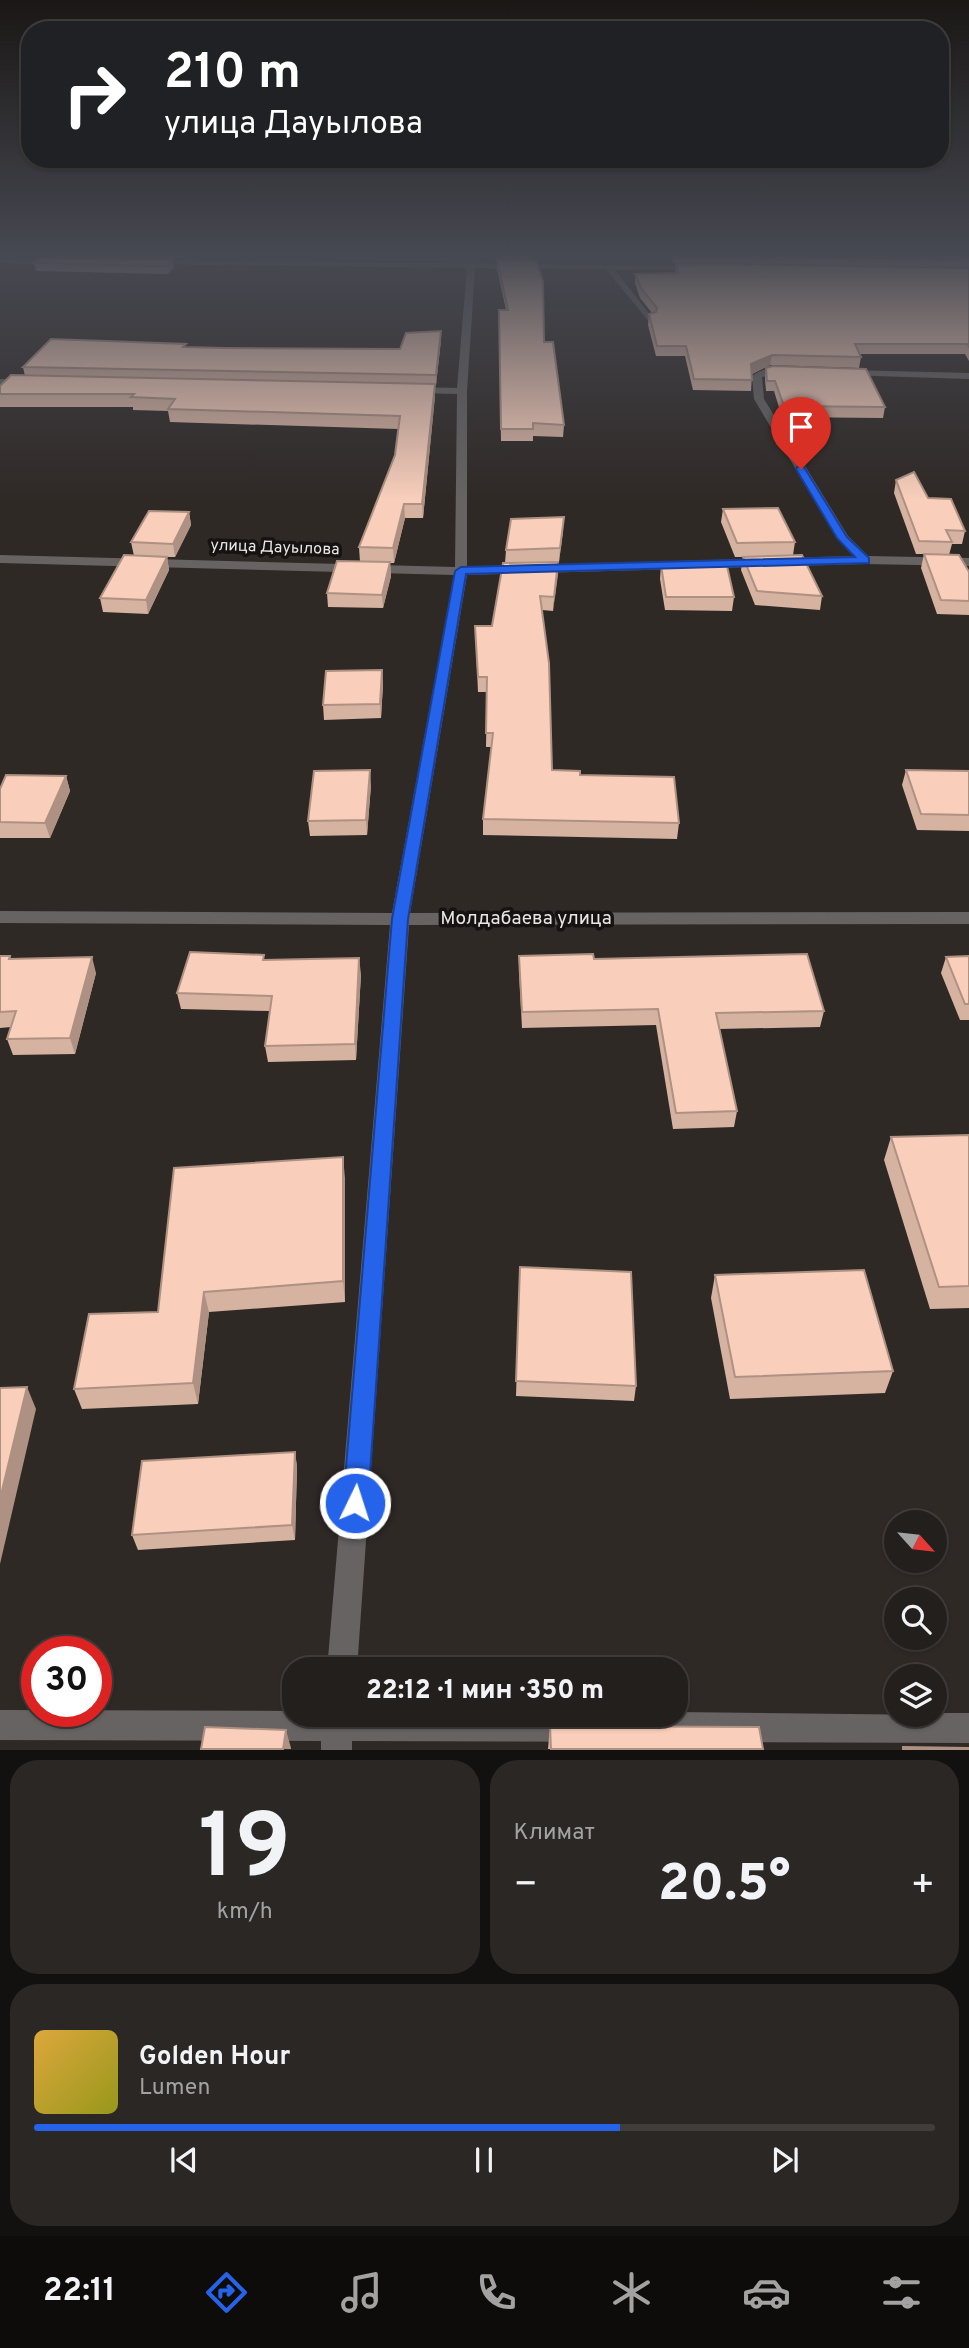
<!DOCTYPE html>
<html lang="ru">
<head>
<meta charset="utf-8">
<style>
  :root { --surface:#231f1c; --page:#2b2725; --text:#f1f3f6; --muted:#a3a2a3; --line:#403d3b; --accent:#2563eb }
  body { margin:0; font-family:Overpass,sans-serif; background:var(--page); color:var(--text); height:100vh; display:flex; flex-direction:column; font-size:26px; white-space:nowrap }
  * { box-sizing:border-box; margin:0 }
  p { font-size:23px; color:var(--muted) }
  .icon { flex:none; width:38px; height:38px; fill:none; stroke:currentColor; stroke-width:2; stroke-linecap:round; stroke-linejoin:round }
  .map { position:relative; height:1750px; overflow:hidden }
  .panel { display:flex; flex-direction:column; gap:10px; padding:10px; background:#13110f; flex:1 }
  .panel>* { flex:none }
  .banner { position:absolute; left:21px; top:21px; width:928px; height:147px; border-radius:28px; box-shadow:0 2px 5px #0004,0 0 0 2px var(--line); background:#202124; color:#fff; overflow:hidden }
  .needle { width:46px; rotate:117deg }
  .controls { position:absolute; left:884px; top:1510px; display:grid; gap:14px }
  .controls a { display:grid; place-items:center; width:63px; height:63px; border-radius:50%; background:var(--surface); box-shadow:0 2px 5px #0004,0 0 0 2px var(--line); font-size:35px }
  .speed { position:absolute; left:21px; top:1636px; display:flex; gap:14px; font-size:35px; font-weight:700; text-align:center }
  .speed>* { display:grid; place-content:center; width:91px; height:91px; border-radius:50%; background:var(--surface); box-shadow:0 2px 5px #0004,0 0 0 2px var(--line); line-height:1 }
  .speed .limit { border:10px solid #d22; background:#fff; color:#111 }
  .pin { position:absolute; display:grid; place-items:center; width:60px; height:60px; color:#fff; margin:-72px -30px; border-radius:50% 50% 50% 0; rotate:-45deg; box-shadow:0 0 7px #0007 }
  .pin .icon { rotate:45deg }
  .me { position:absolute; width:77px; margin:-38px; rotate:4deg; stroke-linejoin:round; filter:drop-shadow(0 0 5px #0008) }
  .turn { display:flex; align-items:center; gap:24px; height:147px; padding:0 28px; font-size:32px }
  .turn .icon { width:91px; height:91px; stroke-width:2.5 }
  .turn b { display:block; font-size:49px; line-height:60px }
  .big { font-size:52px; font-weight:800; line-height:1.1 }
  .panel .tile { flex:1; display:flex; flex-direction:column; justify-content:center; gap:10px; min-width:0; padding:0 24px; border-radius:28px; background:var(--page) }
  .panel .dial { align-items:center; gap:0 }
  .dial b { font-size:91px; line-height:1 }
  .song { display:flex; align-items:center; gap:21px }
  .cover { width:84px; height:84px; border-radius:10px; background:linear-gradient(135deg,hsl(40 70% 55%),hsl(60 70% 35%)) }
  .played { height:7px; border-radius:4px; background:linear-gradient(90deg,var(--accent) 65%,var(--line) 65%) }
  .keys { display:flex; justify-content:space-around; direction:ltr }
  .heat { display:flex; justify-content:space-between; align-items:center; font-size:38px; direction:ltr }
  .panel .tiles { flex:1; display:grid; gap:10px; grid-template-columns:1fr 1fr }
  .tile:last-child { grid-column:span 2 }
  .trip { position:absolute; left:282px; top:1657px; width:406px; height:70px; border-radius:28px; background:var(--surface); box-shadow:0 2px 5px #0004,0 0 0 2px var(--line); font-weight:800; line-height:70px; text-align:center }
  .tabs { display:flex; height:112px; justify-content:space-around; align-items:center; background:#0e0c0b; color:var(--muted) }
  .tabs .icon { width:49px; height:49px }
  .tabs .active { color:var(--accent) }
  .tabs b { font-size:32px; color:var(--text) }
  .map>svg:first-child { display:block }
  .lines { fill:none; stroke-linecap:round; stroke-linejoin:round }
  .minor { fill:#666362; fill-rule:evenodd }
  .wall { fill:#d6b2a1 }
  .shaded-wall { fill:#ae9183 }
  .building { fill:#f9cfbb; stroke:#ae9183; stroke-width:2 }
  .route { fill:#2563eb; stroke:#184099; stroke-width:2 }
  .labels { text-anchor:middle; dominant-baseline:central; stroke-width:7; stroke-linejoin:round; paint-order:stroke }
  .far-street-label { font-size:16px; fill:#e9e5e3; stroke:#151211 }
  .street-label { font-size:19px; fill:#e9e5e3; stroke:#151211 }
</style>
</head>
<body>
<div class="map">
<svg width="969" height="1750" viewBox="0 0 969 1750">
  <rect width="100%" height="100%" fill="#2f2926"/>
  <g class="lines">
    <!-- minor -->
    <path class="minor" d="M0,259L59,260L63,262L59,264L0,263Z
      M150,260L699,266L696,270H615L654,320L650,323L606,269L475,268L467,391V567L854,556L837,538L754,399L752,376C763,368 780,364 792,371L762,377L764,399L848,536L868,556L969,558V566L865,564L467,575L410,913L969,912V924L409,925L357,1670H327L390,925L0,923V911L392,913L454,575L0,563V555L455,567L457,394L413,393L408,390L413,387L457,388L467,268L147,264Z
      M847,370L969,373V379L844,375V371Z
      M0,379L29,380L34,383L29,386L0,385Z
      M0,1710L294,1711V1715H676V1712L934,1715V1713H969V1743L352,1741V1750H321V1741L0,1740Z"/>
  </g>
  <!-- wall -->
  <path class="wall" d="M55,255H184L182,258L55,257Z
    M497,255H533L544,342L564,425L563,437L533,436V441H501L499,310H506L497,269Z
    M672,255H969V361L965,354H860L861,357L859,368L770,365L752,374L751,391L693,390L685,356H656L648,325L649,314L652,313L640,298L635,283V274L675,273L676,263H687H673Z
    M34,263L174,267L168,274L36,271Z
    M441,331V340L436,385H435V396L423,518H405L394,563H390L391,576L383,608L328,607L327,593L360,562L359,547L395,455L398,429L170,422L168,411L133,410V407H0V386L25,376L23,367L186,347L225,348L400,349Z
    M766,368L885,407L883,418L782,417L774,391H766L765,379Z
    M896,480L928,498L965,531L962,544H952L949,555L969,572V615L937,614L921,568L924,554H916L894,493Z
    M723,509L795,542L793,555L822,596L820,610L755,605L741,570L743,557H735L721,522Z
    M189,512L191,525L175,557H167L169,570L148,614L103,612L100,598L134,556L131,542Z
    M563,530L559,562H558L553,611L542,610L552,770L580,775L679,823L677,839L483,835V819L491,747H486L487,692H478L475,626H492L505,563L506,550Z
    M661,565L734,597L732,611L665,610L660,579Z
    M382,670L383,684L381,718L324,720L323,705Z
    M906,770L969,771V831L917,830L902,785Z
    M66,776L70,791L50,838H0V789Z
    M371,785L367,835L310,836L308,821Z
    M0,956H10L11,959L96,973L75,1054L13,1055L7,1039L11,1027L0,1028Z
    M519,956L594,959L824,1011L820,1027L719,1029L737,1111L734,1127L673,1129L656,1025L522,1028L519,971Z
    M969,956V1020H960L941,973L946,957Z
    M265,960L361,974L356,1060L268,1062L265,1046L270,1011L181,1009L177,993Z
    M969,1135V1308L930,1309L884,1160L891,1137Z
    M345,1178V1302L209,1312L198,1404L82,1409L74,1389L158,1312Z
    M520,1267L636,1386L634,1401L516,1396Z
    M715,1275L893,1371L885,1393L730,1399L711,1298Z
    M295,1452L297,1467L295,1540L138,1550L132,1535Z
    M550,1726L763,1749H548Z"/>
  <!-- shaded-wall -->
  <path class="shaded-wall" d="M173,259L174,267L168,274L167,266Z
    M441,331V340L436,385V375Z
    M772,355L770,365L750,375L751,364Z
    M435,384V396L423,518L422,504Z
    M404,504L405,518L394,563L393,548Z
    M189,512L191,525L175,557L173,544Z
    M564,517L563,530L559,562L560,548Z
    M167,557L169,570L148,614L146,600Z
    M390,562L391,576L383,608L382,595Z
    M558,562V575L553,611L554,597Z
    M382,670L383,684L381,718L380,704Z
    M370,770L371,785L367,835L366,820Z
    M66,776L70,791L50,838L45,823Z
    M92,957L96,973L75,1054L70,1038Z
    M359,958L361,974L356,1060L355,1044Z
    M343,1157L345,1178V1302L343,1281Z
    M204,1292L209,1312L198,1404L193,1383Z
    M27,1387L36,1409L0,1564V1499Z
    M295,1452L297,1467L295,1540L292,1525Z
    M286,1730L291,1748V1749H283Z"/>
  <!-- building -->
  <path class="building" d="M763,255H969V260Z
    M41,258L173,259L167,266L34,263Z
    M497,259L536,260L543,281L544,342H553L564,425L533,423V429H501L499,310H508Z
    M676,263L969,268V347L967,344H855L861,357L772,355L751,364L752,380L694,379L686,346H657L649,314L656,312L657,308L641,288L635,274L678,273Z
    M441,331L436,375L23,367L51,339L186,344L183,347L225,348L400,349L406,333Z
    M773,366L866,369L885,407L784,406L775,381H767L766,368Z
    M11,375L435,384L422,504H404L393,548L359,547L395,455L400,416L168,409L175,399L131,397L134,394H0V386Z
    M914,472L928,498L951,499L965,531L946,530L952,542L919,541L896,480Z
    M778,508L795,542L737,543L723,509Z
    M149,511L189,512L173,544L131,542Z
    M564,517L560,548L506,550L511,519Z
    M924,554L959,555L969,572V601L941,600Z
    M124,555L167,557L146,600L100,598Z
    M802,555L822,596L757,591L743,557Z
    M337,561L390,562L382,595L327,593Z
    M558,562L554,597L540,596L549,663L552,770L580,771V775L674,777L679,823L483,819L493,733H486L487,677H478L475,626H492L503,563Z
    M661,565L727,566L734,597H666Z
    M382,670L380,704L323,705L326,671Z
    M370,770L366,820L308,821L314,771Z
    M906,770L969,771V815L921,814Z
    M6,775L66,776L45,823L0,822V789Z
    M190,952L264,955L263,960L359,958L355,1044L265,1046L272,996L177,993Z
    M593,954L594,959L807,954L824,1011L716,1013L737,1111L676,1113L658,1009L522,1012L519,956Z
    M0,956H10L9,959L92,957L70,1038L7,1039L16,1011L0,1012Z
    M969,956V1004H965L946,957Z
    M969,1135V1286L939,1287L891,1137Z
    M343,1157V1281L204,1292L193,1383L74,1389L89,1314L158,1312L174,1168Z
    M520,1267L631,1272L636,1386L516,1381Z
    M864,1270L893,1371L735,1377L715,1275Z
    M27,1387L0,1499V1388Z
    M295,1452L292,1525L132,1535L142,1461Z
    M550,1726L759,1727L763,1749H551Z
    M205,1727L286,1730L283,1749H201Z
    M903,1747L969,1748V1749H903Z"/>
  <!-- sky -->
  <linearGradient id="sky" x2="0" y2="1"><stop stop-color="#1a1715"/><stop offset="0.51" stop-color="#474952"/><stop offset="1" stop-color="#474952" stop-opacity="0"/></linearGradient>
  <rect width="969" height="500" fill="url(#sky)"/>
  <!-- route -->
  <path class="route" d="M797,467H804L847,537L869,558V563L466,574L408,919L368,1503L364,1511L355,1515L347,1511L343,1503L392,919L455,571L461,567L855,557L837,538L796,469Z"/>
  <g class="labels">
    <!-- far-street labels -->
    <g class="far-street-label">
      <text transform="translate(275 548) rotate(2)">улица Дауылова</text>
    </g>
    <!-- street labels -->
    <g class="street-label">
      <text x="526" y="919">Молдабаева улица</text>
    </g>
  </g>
</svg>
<div class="controls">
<a><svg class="needle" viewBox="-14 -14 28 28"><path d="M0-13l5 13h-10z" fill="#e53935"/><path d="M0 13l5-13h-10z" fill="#a3a2a3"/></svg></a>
<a><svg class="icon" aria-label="search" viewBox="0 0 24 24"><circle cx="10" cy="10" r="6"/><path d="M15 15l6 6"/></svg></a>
<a><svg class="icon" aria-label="layers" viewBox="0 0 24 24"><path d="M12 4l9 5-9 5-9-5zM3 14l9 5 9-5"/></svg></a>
</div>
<div class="speed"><div class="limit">30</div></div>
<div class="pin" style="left:801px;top:469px;background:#d93025"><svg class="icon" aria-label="arrive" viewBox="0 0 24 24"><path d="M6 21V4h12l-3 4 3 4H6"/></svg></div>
<svg class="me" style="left:355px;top:1503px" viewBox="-20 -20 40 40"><circle r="17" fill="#2563eb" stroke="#fff" stroke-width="3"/><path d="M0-11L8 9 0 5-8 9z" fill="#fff"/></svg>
<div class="trip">22:12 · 1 мин · 350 m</div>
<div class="banner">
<div class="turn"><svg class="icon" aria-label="right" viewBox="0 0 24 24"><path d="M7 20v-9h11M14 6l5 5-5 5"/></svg><div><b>210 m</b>улица Дауылова</div></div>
</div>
</div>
<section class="panel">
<div class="tiles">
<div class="tile dial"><b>19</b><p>km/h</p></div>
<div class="tile"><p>Климат</p>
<div class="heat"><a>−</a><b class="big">20.5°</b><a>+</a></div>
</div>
<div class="tile">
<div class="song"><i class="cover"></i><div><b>Golden Hour</b><p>Lumen</p></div></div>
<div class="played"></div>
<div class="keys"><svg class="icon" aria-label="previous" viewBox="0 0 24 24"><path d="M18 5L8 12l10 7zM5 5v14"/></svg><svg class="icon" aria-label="pause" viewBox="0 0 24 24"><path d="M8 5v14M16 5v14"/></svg><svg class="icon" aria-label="next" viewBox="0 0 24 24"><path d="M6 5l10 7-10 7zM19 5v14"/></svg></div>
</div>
</div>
</section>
<nav class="tabs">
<b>22:11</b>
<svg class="icon active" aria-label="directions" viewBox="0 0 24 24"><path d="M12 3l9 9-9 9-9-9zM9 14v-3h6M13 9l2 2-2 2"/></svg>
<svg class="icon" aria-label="music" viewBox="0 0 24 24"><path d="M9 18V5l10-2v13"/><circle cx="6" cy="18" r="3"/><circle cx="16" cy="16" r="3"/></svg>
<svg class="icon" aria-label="phone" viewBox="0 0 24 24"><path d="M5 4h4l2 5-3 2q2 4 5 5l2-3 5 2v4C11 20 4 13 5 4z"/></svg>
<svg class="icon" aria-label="climate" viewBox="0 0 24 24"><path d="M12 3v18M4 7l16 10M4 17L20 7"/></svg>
<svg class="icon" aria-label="car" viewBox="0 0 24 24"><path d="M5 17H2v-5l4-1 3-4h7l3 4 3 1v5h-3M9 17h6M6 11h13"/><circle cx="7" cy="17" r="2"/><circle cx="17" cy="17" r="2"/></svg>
<svg class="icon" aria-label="filters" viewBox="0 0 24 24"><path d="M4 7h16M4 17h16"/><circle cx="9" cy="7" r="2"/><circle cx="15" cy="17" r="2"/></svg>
</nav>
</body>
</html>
